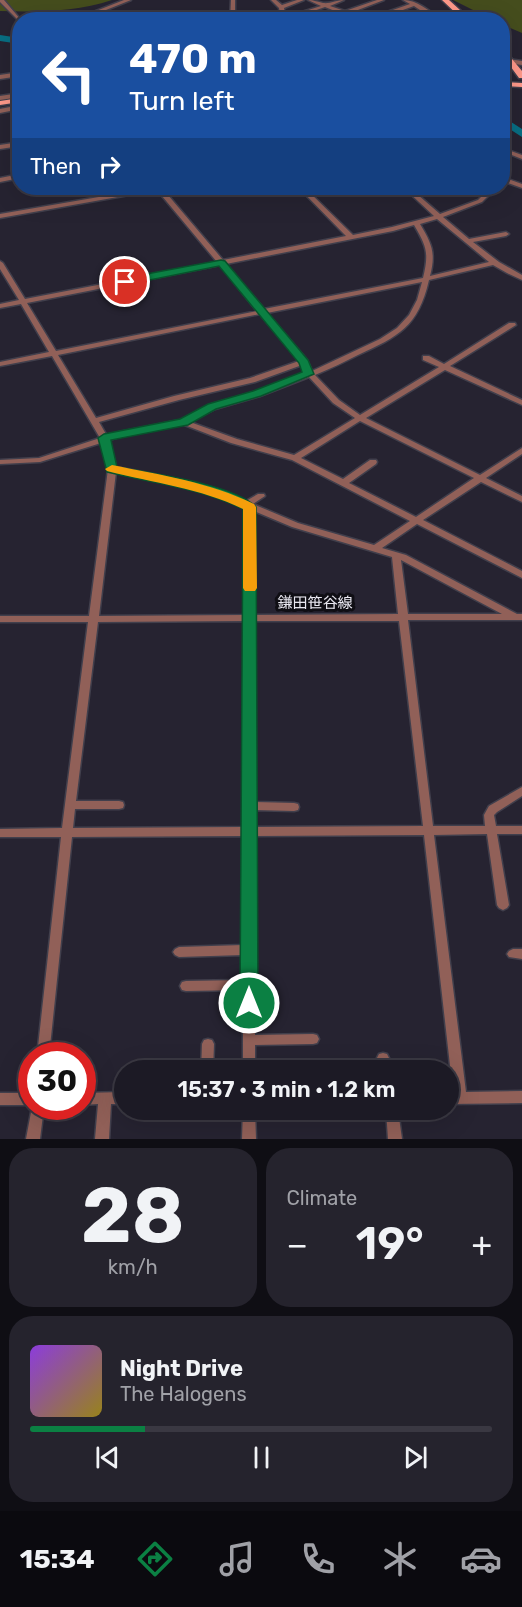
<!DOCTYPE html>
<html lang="en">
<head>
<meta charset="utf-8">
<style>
  :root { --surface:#1c1a25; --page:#25232d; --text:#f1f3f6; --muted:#a0a1a7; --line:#3a3842; --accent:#0b8043 }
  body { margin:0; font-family:Rubik,"Noto Sans JP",sans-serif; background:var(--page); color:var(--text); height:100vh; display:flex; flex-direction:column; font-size:22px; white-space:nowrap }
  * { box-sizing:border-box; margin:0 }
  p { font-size:20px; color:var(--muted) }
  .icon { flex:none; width:33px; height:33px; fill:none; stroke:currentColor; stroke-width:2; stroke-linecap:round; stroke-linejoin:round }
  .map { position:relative; height:1139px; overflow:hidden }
  .panel { display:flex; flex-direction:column; gap:9px; padding:9px; background:#0f0e14; flex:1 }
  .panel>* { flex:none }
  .hud { position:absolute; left:12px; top:12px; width:498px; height:183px; border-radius:24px; box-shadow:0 6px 24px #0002,0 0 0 2px var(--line); background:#1a4fa0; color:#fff; overflow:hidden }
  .speed { position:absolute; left:18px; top:1042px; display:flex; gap:12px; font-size:30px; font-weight:700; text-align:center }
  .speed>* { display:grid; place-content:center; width:78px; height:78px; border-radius:50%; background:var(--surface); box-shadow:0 6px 24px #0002,0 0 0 2px var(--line); line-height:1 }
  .speed .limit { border:9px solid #d22; background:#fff; color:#111 }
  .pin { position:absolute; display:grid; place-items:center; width:51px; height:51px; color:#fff; margin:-26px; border:3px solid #fff; border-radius:50%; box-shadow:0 2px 6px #0007 }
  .me { position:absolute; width:66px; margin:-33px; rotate:0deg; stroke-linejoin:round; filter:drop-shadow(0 0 4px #0008) }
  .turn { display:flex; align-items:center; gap:21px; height:126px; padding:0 18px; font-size:27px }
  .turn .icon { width:78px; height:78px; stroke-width:2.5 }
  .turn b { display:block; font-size:42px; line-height:51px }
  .then { display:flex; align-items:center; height:57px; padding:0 18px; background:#0003; gap:12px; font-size:22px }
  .big { font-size:45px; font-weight:600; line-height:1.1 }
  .panel .tile { flex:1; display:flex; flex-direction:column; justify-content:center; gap:9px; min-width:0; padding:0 21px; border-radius:24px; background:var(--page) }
  .panel .dial { align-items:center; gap:0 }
  .dial b { font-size:78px; line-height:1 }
  .song { display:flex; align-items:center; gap:18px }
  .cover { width:72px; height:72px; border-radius:9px; background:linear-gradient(135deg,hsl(270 70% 55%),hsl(50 70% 35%)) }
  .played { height:6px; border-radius:3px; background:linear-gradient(90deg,var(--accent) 25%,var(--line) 25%) }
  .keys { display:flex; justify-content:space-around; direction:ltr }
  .heat { display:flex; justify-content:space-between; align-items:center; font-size:33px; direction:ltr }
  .panel .tiles { flex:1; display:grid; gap:9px; grid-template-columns:1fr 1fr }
  .tile:last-child { grid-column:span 2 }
  .trip { position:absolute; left:114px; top:1060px; width:345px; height:60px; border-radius:30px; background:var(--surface); box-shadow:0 6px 24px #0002,0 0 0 2px var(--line); font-weight:600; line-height:60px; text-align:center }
  .tab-bar { display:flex; height:96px; justify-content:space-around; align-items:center; background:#0b0a0f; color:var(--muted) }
  .tab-bar .icon { width:42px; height:42px }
  .tab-bar .current { color:var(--accent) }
  .tab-bar b { font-size:27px; color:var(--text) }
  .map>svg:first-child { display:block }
  .green { fill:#454d1d }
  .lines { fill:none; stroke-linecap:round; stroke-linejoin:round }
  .river { fill:#086e83; fill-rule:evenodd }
  .minor-casing { stroke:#413f4c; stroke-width:3 }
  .major-casing { stroke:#413f4c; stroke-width:3 }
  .minor { fill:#916058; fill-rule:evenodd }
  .major { fill:#ff998a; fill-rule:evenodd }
  .route { fill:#0b8043; stroke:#07532c; stroke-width:1.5 }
  .slow { fill:#f59e0b }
  .labels { text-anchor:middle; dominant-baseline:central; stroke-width:6; stroke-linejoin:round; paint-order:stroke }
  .street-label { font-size:15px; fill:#e9e8f1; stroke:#0f0e14 }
</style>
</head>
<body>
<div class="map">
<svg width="522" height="1139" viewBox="0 0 522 1139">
  <rect width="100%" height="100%" fill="#262331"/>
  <!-- green -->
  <path class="green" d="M0,0H112C76,12 38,12 0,11Z
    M453,0H522V33L503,25L502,20L491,19Z"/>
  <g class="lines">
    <!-- river -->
    <path class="river" d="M0,35L20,38V44L0,41Z
      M502,116L522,129V137L502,124Z"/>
    <!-- minor casing -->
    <g class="minor-casing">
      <path id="minor" d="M0,0H4L21,20H20V22L0,2Z
        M124,0H131L81,20H73Z
        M231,0H235V20H230Z
        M271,0H276L282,5L297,0H304L284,8L286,17L321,6L308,0C314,0 318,2 323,3C330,4 337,0 344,0L330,6L345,11L377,0H384L350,13L367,19L410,4L403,0C417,0 430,11 441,20H435L429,16L419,20H411L426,14L414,6L375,20H359L345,14L330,20H322L340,13L325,7L288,20H281L279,8Z
        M502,58L522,61V65L502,62Z
        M20,72V76L0,79V75Z
        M20,93V97L0,100V96Z
        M20,105V109L0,113V109Z
        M20,142V146L0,149V145Z
        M502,148L522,155V159L502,151Z
        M20,174V178L0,182V178Z
        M502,177L522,184V188L502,181Z
        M151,188H162L223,260L346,236L299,188H305L353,235L392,227L434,216L404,188H410L440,214L478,200L484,194L481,188H487L490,194L482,202L443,217L469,239L506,232L509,234L506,236L473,242L499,262L522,275V280L507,273L493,265L429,280C418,327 399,336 358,355C344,362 330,369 315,375L339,400L360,415L439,367L423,360V356H429L444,364L509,323H515L516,325L450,366L522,400V405L445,370L366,418L480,475L522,448V454L486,478L522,496V502L481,482L423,520L522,571V578L417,524L382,548L406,555L517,614H522V620H408L433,826H485L484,815L489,806L522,787V796L497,812L494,815L496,826H522V834H497L509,905L507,908L503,910L499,908L497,905L487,834L434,835L466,1092L522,1091V1103L448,1104V1092H453L424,835L255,836V1035L313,1034L317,1035L319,1039L317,1043L313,1044L255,1045V1071H243V990L186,991L182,990L180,986L182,982L186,981L243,980V955L179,957L175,955L173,952L175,949L179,947L243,945L244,836L72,837L49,1056H37L61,837H0V829L62,828L88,622H0V616H89L108,469L101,443L40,462L0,464V460L39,458L100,438L52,356L0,366V362L49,352L21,304L0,308V304L19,300L0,269V261L3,263L25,299L217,262L157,190L0,218V214ZM437,219L489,262L430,276C436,253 432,244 420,224ZM414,225C427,247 429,253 423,278L264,309L226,264L393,231ZM220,265L257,311L56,351L27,303ZM422,282L417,300L409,315L397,328L380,339L312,371L307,360L267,313ZM260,314L299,361L250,378L174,396L96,418L58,355ZM302,365L306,373L254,392L209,405L181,420L120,432L107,436L99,422L179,400L255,382ZM309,377L333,403L355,418L294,455L237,439L190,422L215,409L260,396ZM360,421L474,478L416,517L349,483L376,464L377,462L376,460H370L343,479L301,458ZM182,424L231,443L292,460L410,521L374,545L298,523L253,504L265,496L264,494H258L246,501C204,483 161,476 116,467L109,440L122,436ZM116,472C160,481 206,486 246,507L245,615L99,616ZM254,511L292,527L392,557L398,614L254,615ZM401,560L502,614H408ZM245,621L244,827L73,828L75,809H119L123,808L124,805L123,802L119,801H76L98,622ZM254,621H399L423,826L255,827V810L294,811L298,810L299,807L298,804L294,803L255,802Z
        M513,949H522V959L509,957L507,954L509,951Z
        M208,1039L212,1040L214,1044L213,1071H201L202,1044L204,1040Z
        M383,1053L387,1054L389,1058L390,1071H378L377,1058L379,1054Z
        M124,1092V1104H111L109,1139H95L98,1104L82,1105V1093Z
        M0,1093H32V1105H0Z
        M32,1107H44L40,1139H26Z
        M243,1110H255L256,1139H242Z
        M386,1110H398L402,1139H388Z"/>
    </g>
    <!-- major casing -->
    <g class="major-casing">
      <path id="major" d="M442,0H449L471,20H463Z
        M502,47L522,71V78H519L502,55Z
        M502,82L522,83V87L502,86Z
        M20,98V102L0,105V101Z"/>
    </g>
    <!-- minor -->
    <use href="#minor" class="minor"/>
    <!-- major -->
    <use href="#major" class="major"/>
  </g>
  <!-- route -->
  <path class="route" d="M221,260L225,261L308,360L314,374L261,396L216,409L188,425L111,440L117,467C150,473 234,484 256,507L258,1003L256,1009L249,1011L243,1009L240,1003L243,509C199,488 154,483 107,472L98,438L104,434L180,419L208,404L253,391L302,372L299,363L219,266L125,285L120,282L125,278Z"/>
  <!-- slow -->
  <path class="slow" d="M112,465C161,475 209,482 254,504L256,507L257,588L255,591H245L243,588V509C200,488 154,483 107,471L105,469Z"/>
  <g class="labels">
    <!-- street labels -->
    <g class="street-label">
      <text x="315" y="603">鎌田笹谷線</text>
    </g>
  </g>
</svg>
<div class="speed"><div class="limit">30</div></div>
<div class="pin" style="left:125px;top:282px;background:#d93025"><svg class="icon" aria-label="arrive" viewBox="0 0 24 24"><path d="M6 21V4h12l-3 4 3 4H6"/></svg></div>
<svg class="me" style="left:249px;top:1003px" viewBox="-20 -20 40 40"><circle r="17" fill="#0b8043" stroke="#fff" stroke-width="3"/><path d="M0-11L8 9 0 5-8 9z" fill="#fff"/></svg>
<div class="trip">15:37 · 3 min · 1.2 km</div>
<div class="hud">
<div class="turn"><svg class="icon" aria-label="left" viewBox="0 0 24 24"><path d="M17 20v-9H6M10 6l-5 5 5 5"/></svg><div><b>470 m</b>Turn left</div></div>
<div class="then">Then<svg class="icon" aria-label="right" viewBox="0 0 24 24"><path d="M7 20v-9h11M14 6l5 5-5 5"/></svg></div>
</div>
</div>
<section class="panel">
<div class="tiles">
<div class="tile dial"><b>28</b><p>km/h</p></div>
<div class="tile"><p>Climate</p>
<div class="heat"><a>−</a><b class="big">19°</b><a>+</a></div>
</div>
<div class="tile">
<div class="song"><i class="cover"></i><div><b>Night Drive</b><p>The Halogens</p></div></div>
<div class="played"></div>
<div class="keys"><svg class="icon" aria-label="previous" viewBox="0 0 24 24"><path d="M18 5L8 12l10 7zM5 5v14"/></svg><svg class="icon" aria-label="pause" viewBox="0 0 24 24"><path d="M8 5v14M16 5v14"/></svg><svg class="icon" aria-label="next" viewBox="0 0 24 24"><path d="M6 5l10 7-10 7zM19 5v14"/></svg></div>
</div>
</div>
</section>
<nav class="tab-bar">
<b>15:34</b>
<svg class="icon current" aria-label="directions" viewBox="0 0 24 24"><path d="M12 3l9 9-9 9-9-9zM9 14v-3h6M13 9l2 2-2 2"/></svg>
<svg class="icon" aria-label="music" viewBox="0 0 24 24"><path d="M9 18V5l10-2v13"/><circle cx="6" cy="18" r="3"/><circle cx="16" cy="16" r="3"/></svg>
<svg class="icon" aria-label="phone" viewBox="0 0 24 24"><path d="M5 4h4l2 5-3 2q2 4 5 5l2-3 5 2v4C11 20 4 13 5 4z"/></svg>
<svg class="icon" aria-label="climate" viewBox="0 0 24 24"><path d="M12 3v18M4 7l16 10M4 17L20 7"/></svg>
<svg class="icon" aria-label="car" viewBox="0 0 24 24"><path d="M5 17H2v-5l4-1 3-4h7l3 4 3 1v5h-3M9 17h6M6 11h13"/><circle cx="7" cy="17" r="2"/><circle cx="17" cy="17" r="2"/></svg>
</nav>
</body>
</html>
